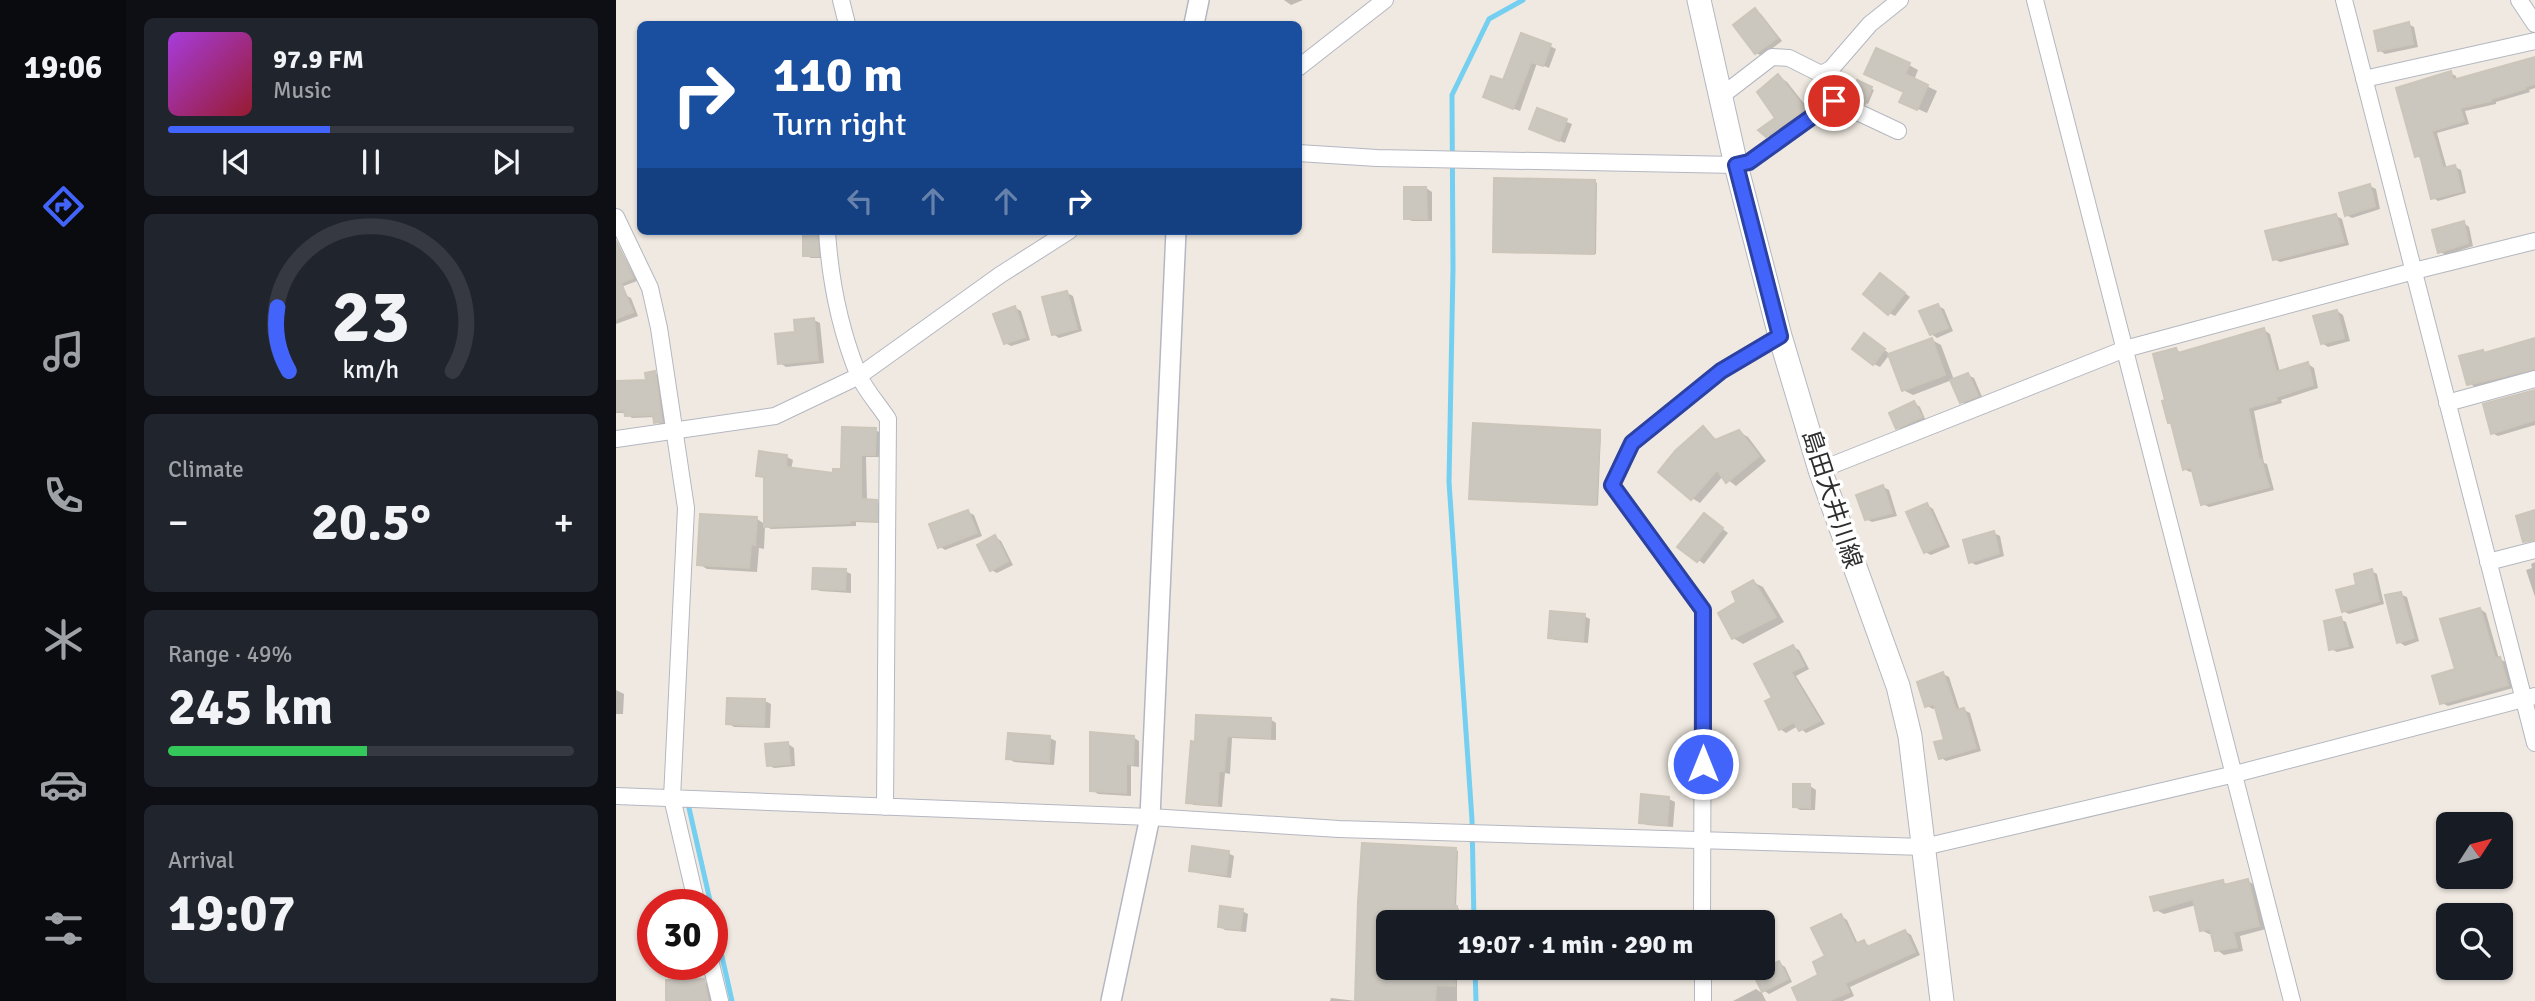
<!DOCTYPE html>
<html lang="en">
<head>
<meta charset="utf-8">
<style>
  :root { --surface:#171b24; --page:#20242c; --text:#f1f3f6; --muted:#9ea1a6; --line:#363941; --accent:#4264fb }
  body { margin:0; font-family:Signika,"Noto Sans JP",sans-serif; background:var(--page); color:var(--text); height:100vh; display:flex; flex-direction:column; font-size:26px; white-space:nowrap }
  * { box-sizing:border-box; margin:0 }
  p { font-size:23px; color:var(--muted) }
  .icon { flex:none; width:38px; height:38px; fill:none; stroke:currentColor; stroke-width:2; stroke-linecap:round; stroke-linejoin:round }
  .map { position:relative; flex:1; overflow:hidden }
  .sheet { display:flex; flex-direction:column; gap:18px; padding:18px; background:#0d0f14; width:490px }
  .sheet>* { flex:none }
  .guide { position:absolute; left:21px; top:21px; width:665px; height:214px; border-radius:10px; box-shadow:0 2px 5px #0004; background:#1a4fa0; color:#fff; overflow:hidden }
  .needle { width:46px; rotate:54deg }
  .controls { position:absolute; left:1820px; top:812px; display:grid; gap:14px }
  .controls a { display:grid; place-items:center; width:77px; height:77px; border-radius:10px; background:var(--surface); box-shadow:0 2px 5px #0004; font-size:35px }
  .speed { position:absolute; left:21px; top:889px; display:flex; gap:14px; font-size:35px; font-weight:700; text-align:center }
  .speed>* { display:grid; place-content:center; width:91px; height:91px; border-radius:50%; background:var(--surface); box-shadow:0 2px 5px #0004; line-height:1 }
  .speed .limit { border:10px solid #d22; background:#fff; color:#111 }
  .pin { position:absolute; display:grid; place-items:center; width:60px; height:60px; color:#fff; margin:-30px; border:4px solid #fff; border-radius:50%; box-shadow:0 2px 7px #0007 }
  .me { position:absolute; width:77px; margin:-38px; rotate:0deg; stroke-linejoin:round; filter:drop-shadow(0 0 5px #0008) }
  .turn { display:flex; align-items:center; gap:24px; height:147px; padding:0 21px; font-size:32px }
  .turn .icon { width:91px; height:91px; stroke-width:2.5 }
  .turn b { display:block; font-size:49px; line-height:60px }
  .lanes { display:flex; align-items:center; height:66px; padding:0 21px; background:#0003; justify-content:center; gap:35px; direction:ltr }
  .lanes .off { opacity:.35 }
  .big { font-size:52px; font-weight:800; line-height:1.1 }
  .sheet .tile { flex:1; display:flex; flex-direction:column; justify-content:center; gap:10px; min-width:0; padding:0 24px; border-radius:10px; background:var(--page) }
  .sheet .dial { align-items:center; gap:0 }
  .dial svg { height:182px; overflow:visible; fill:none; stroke:var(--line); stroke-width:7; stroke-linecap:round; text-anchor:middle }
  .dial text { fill:var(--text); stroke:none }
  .song { display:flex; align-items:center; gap:21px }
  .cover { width:84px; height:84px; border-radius:10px; background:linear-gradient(135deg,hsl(280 70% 55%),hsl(350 70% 35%)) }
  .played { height:7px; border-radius:4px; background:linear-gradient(90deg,var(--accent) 40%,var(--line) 40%) }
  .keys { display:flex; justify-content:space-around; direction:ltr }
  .heat { display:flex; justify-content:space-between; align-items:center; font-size:38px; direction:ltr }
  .charge { height:10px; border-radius:5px; background:linear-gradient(90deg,#34c759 49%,var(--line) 0) }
  .trip { position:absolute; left:760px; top:910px; width:399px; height:70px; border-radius:10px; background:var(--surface); box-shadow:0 2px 5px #0004; font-weight:800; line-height:70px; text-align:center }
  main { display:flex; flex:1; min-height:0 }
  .menu { display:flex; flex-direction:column; width:126px; justify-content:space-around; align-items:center; background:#090b0e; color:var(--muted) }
  .menu .icon { width:49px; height:49px }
  .menu .selected { color:var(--accent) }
  .menu b { font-size:32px; color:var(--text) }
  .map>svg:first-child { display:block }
  .shadow { fill:#0003 }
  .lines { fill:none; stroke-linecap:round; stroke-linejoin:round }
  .stream { stroke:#75cff0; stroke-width:5 }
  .building { fill:#cbc7bf; stroke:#cbc5ba; stroke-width:2 }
  .minor-casing { stroke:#b4b7c1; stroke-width:18 }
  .tertiary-casing { stroke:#b4b7c1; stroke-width:22 }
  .secondary-casing { stroke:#b4b7c1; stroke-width:25 }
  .minor { stroke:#fff; stroke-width:16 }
  .tertiary { stroke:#fff; stroke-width:19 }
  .secondary { stroke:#fff; stroke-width:23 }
  .route-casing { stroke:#2b41a3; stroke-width:18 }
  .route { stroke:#4264fb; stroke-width:12 }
  .labels { text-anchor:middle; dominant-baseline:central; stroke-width:7; stroke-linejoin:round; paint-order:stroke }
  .street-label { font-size:24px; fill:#2e2e2e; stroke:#fff }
</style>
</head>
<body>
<main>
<nav class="menu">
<b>19:06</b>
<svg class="icon selected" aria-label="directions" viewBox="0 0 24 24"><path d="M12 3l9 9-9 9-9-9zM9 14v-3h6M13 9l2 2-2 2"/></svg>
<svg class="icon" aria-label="music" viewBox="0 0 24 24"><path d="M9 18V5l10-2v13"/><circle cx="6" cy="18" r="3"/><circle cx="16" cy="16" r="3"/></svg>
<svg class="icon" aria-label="phone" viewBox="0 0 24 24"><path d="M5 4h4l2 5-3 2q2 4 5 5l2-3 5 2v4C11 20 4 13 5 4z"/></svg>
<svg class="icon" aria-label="climate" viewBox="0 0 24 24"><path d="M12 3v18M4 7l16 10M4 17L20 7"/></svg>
<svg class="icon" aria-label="car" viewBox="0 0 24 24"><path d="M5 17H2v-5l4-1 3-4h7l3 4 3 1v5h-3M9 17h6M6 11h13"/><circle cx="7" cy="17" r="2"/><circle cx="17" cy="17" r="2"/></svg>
<svg class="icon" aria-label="filters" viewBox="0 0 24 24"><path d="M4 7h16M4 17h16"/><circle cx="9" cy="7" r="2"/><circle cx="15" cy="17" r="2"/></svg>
</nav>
<section class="sheet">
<div class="tile">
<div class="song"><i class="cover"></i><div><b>97.9 FM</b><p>Music</p></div></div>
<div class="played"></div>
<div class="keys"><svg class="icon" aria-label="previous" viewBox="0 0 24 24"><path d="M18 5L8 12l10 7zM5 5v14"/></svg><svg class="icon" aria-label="pause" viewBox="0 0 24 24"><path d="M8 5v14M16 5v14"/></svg><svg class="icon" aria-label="next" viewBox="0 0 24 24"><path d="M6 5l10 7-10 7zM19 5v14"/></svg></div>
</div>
<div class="tile dial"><svg viewBox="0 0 100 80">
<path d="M14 69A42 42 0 1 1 86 69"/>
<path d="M14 69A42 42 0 0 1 9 41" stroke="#4264fb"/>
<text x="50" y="56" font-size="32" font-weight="700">23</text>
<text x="50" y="72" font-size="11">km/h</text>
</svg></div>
<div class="tile"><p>Climate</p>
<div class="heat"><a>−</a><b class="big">20.5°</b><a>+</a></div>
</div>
<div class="tile"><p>Range · 49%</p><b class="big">245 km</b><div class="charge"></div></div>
<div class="tile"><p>Arrival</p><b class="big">19:07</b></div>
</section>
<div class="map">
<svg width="1919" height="1001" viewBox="0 0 1919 1001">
  <rect width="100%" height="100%" fill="#efe9e1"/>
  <!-- shadow -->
  <path class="shadow" d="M668,0H687L675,5Z
    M1139,10L1145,14L1166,41L1146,56L1140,53L1120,25Z
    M1792,24L1798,27L1802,47L1769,54L1763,50Z
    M934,46L940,49L933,68L921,63L904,111L875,100L888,83Z
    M1919,57V88L1913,90L1914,92L1880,102V104L1849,111L1853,124L1821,133L1831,169L1839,167L1845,170L1850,193L1822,201L1816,197L1807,159L1800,156L1834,73L1840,76L1841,81Z
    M1293,65L1302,70L1298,80L1321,91L1311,113L1295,106L1290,92L1259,79Z
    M1162,76L1171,82L1197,115L1161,141L1151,135L1161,118Z
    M1242,82L1258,90L1252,104L1236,96Z
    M922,110L956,124L949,143L921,132Z
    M979,182L981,183L980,254L879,251Z
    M1754,186L1760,189L1764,209L1736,218L1730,215Z
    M810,188L816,192V221H796L790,218Z
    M1720,216L1726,219L1733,245L1664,262L1658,259Z
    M1848,223L1853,227L1857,246L1830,255L1824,252Z
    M189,231H207L208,258H195L189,255Z
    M0,240L21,281L5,287L0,284Z
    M1270,278L1294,297L1279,316L1273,313Z
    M451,293L457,296L466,331L443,338L437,334Z
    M9,295L15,298L22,316L0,324V298Z
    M1322,306L1328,309L1337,331L1321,338L1315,334Z
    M399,308L405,311L414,340L395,346L389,343Z
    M1721,311L1727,315L1734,341L1712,347L1706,343Z
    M198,320L204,323L208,363L170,367L164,363Z
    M1648,330L1654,334L1664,372L1692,364L1698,368L1702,388L1665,400L1666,403L1638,411L1648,463L1651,464L1658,490L1593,507L1587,504L1577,471L1574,472L1568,469L1557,424L1554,422L1551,401L1560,350L1566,353Z
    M1254,339L1274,354L1264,367L1258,364Z
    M1919,339V372L1859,387L1853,383L1867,352L1870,354Z
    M1316,340L1325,345L1338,380L1352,375L1358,378L1367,399L1351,405L1345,402L1336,380L1297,395L1287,390Z
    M39,373L44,376L52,424L46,425L40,422L39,417L16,418L10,413H0V383L32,381Z
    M1919,392V425L1882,436L1876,433Z
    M1298,403L1304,407L1310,421L1287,431L1281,427Z
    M1087,428L1102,441L1123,432L1132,437L1150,461L1120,486L1107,476L1084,503L1076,498Z
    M259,430L265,433V457H250L251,501H260L266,505V523L240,522V526L155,529L149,526L148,549L143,548L141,572L91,569L83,564L86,516L141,519L149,524L150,479L142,475L171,457L177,460L175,470L219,475L227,471Z
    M983,432L985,433L982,505L858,499Z
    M1267,487L1273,490L1281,516L1256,522L1250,519Z
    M1311,505L1317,509L1334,547L1315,555L1309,552Z
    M352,512L358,515L366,536L329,550L323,546Z
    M1094,519L1112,533L1088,564L1064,547Z
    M1378,533L1384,536L1388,556L1360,565L1354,562Z
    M379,537L385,541L397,565L381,573L375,570Z
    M1919,562V597L1910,570L1916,568L1915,564Z
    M229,571L235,574V593L204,591L198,588Z
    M1755,571L1761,574L1768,604L1733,614L1727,611L1742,586Z
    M1137,582L1147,587L1168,622L1127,644L1117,638L1122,602Z
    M1784,594L1791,597L1803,641L1789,646L1783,642Z
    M1864,609L1870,613L1883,659L1890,662L1897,688L1832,706L1826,703L1841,671Z
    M968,616L974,619L972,643L939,640L933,637Z
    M1724,619L1730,622L1738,648L1721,652L1715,649Z
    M1177,647L1183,650L1193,669L1180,676L1209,724L1190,733L1182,726L1170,733L1164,729L1159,699Z
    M1327,674L1333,677L1344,711L1348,710L1354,713L1365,751L1330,761L1324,757L1330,741L1321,708L1317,709L1311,706Z
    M0,690L8,694L7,714H0Z
    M149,701L155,704L154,728L118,727L112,723Z
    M654,719L660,723V740L616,738L614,774L609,773L606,807L578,805L572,802L577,743Z
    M517,737L523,741V767L515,766V796L482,794L476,790Z
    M434,738L440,741L438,765L398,762L392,758Z
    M172,744L178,748L179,766L158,768L152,765Z
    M1194,786L1200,790L1199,810H1184L1178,806Z
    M1053,799L1059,802L1057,827L1031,825L1025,822Z
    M840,850L842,851L840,907L843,909V922H772V968H841V1001H714L715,998L741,1001L743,902Z
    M612,853L618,856L615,878L581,873L575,870Z
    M1632,881L1639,885L1650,929L1624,936L1627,951L1608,955L1601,950L1597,934H1593L1585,930L1580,905L1548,914L1540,910L1606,882L1613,885Z
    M626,911L632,914L630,932L609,930L603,926Z
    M1225,916L1231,920L1242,944L1248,942L1255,947L1289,931L1295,935L1304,955L1234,987L1238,996L1227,1001H1184L1204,975Z
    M1163,963L1169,967L1176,982L1153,994L1147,990Z
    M87,981L94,985L96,1001H52Z
    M1140,989L1146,993L1150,1001H1117Z"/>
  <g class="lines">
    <!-- stream -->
    <path class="stream" d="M73,808L95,905
      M96,912L116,1001
      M858,922L856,820L833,482L837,268L836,95L873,19L907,0
      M859,968L860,1001"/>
  </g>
  <!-- building -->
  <path class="building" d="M1139,8L1161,38L1139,54L1117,25Z
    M1793,22L1797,44L1762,51L1758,31Z
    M905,33L935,44L927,66L915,62L897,109L867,97L875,76L887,80Z
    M1260,48L1294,63L1289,74L1312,85L1301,110L1283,102L1288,92L1248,74Z
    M1919,57V84L1908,87L1909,89L1875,99V101L1844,108L1848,121L1816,131L1827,168L1839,165L1846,191L1815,199L1804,155L1799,157L1780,88L1835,71L1837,80Z
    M1162,74L1189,109L1150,137L1142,130L1159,118L1141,92Z
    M1241,80L1256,87L1249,104L1234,97Z
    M921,108L951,119L943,141L913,129Z
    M878,178L979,180L978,254L877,252Z
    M1754,184L1759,206L1729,216L1723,193Z
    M788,187H810L811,219H788Z
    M1720,214L1728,242L1657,260L1649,231Z
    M1848,221L1852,243L1822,253L1816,230Z
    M187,231H201L203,256H187Z
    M0,241L17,278L5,283L17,312L0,319Z
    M1264,273L1289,293L1272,315L1247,294Z
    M451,291L461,329L436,335L426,297Z
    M1322,304L1332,328L1314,335L1303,311Z
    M399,306L409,337L388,344L377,314Z
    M1721,310L1728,338L1705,344L1697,316Z
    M198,318L202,360L162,364L159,334L179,332L178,320Z
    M1648,328L1660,372L1692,362L1697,385L1660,397L1661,400L1632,408L1643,459H1645L1653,487L1585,505L1575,467L1567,470L1555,423H1552L1546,401L1549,400L1537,354L1560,348L1562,353Z
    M1248,333L1269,349L1257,365L1236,349Z
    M1316,338L1329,375L1286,391L1272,354Z
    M1919,338V369L1851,385L1843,356L1867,350L1868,353Z
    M39,371L46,422L38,423L37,415L9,416L8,410L0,411V381L30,380L29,373Z
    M1352,373L1362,396L1344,403L1334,380Z
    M1919,390V420L1875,434L1867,404Z
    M1298,401L1306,417L1280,429L1273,413Z
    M857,423L984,430L980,505L853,499Z
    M1087,426L1099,440L1123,430L1143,456L1110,483L1101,470L1075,500L1042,472L1059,451Z
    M226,427L260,428L259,455H245V499L261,500V521L234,520V523L148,527V477L140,476L143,451L171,455L170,467L217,473V469H225Z
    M1267,485L1276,513L1249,520L1240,495Z
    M1311,503L1329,544L1308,553L1290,512Z
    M352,510L361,533L322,548L313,524Z
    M1919,510V540L1907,542L1900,516Z
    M1088,513L1107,528L1081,562L1061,547Z
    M84,514L141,517L139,545L135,544L133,568L81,565Z
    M1378,531L1383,553L1353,563L1347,540Z
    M379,535L392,561L374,571L361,545Z
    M197,568L230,569L229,590L196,589Z
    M1756,569L1763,601L1726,612L1720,590L1740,585L1738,574Z
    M1137,580L1160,617L1116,639L1102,613L1120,602L1116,592Z
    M1785,592L1798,638L1781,643L1769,595Z
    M1864,608L1879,658L1884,657L1892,685L1824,704L1816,676L1839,669L1824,619Z
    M934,611L969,614L967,641L932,638Z
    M1725,617L1732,646L1713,650L1708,621Z
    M1177,645L1188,666L1175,672L1204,721L1183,731L1178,722L1163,730L1149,701L1156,698L1138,664Z
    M1327,672L1340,710L1348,708L1360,748L1323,759L1318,742L1328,740L1318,704L1309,707L1301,682Z
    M111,698L149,699L148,726L110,724Z
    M580,715L655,718L654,738L611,736L608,771H603L601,805L570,803L575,741L579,742Z
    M474,732L518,736L517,764H510V793L474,791Z
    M392,733L434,736L433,762L390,759Z
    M172,742L174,764L151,766L149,744Z
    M1177,784H1194V808L1177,807Z
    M1025,794L1053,797L1051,825L1023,823Z
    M746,843L840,848L838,905L841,906V922H772V968H840L839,986L820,985L819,1001H739L742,902Z
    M576,846L613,851L610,875L573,871Z
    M1632,879L1643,926L1617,932L1621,947L1599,951L1594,929L1584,931L1577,899L1538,911L1534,897L1607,880L1608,885Z
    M604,906L627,909L624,930L602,927Z
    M1225,914L1239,944L1248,940L1251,947L1289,930L1299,952L1229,983L1233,992L1213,1001H1182L1176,988L1202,975L1197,962L1209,956L1195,928Z
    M1163,961L1172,979L1146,992L1137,974Z
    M88,979L92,1001H50V980Z"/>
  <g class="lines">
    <!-- minor casing -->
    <g class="minor-casing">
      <path id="minor" d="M225,0L231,24
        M1419,0L1676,1001
        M1728,0L1919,743
        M1903,0L1919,24
        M682,68L769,0
        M1748,79L1919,41
        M1104,97L1156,57L1173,58L1205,74L1215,69L1254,24L1284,0
        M682,153L761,158L1120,165L1133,162L1218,101L1282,131
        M0,217L34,288L43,328L70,508L56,798L81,905
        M211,231C214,279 224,329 242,374C249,390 263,405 272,419L269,807
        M1831,403L1919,379
        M0,439L159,416L243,376L384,275L453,231
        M1204,470L1509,349L1798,271L1919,241
        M1872,562L1919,550
        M0,796L534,817L723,829L1308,847L1619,774L1919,696
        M1086,922L1087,610L996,485L1016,443L1105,371L1164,336
        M95,964L104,1001
        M1087,968V1001"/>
    </g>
    <!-- tertiary casing -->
    <g class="tertiary-casing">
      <path id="tertiary" d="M578,24L583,0
        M495,1001L534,817L560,231"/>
    </g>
    <!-- secondary casing -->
    <g class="secondary-casing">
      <path id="secondary" d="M1083,0L1120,165L1164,336L1204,470L1282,686L1294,736L1326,1001"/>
    </g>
    <!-- minor -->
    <use href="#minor" class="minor"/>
    <!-- tertiary -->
    <use href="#tertiary" class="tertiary"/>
    <!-- secondary -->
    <use href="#secondary" class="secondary"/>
  </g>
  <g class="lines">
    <!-- route casing -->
    <g class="route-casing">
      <path id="route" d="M1087,764V610L996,485L1016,443L1105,371L1164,336L1120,165L1133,162L1218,101"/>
    </g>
    <!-- route -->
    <use href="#route" class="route"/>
  </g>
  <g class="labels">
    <!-- street labels -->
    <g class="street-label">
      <text transform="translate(1216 499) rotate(72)">島田大井川線</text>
    </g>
  </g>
</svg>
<div class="controls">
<a><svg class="needle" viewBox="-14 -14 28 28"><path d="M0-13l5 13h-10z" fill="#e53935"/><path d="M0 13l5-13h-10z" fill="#9ea1a6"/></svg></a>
<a><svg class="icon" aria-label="search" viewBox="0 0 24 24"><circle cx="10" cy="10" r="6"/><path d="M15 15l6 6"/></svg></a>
</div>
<div class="speed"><div class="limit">30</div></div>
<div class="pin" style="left:1218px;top:101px;background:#d93025"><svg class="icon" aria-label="arrive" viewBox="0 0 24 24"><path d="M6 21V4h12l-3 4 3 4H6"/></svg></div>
<svg class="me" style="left:1087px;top:764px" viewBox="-20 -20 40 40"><circle r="17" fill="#4264fb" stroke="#fff" stroke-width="3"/><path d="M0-11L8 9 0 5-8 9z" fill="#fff"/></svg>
<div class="trip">19:07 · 1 min · 290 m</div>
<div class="guide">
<div class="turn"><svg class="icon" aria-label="right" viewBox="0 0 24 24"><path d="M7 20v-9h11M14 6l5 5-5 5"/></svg><div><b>110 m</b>Turn right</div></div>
<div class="lanes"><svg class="icon off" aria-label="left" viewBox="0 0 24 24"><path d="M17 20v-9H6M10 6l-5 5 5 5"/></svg><svg class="icon off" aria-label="ahead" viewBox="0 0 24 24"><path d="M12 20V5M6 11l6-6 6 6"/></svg><svg class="icon off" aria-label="ahead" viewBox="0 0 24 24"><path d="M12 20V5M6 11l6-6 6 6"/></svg><svg class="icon" aria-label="right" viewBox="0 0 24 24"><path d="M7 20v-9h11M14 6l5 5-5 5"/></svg></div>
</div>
</div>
</main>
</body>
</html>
